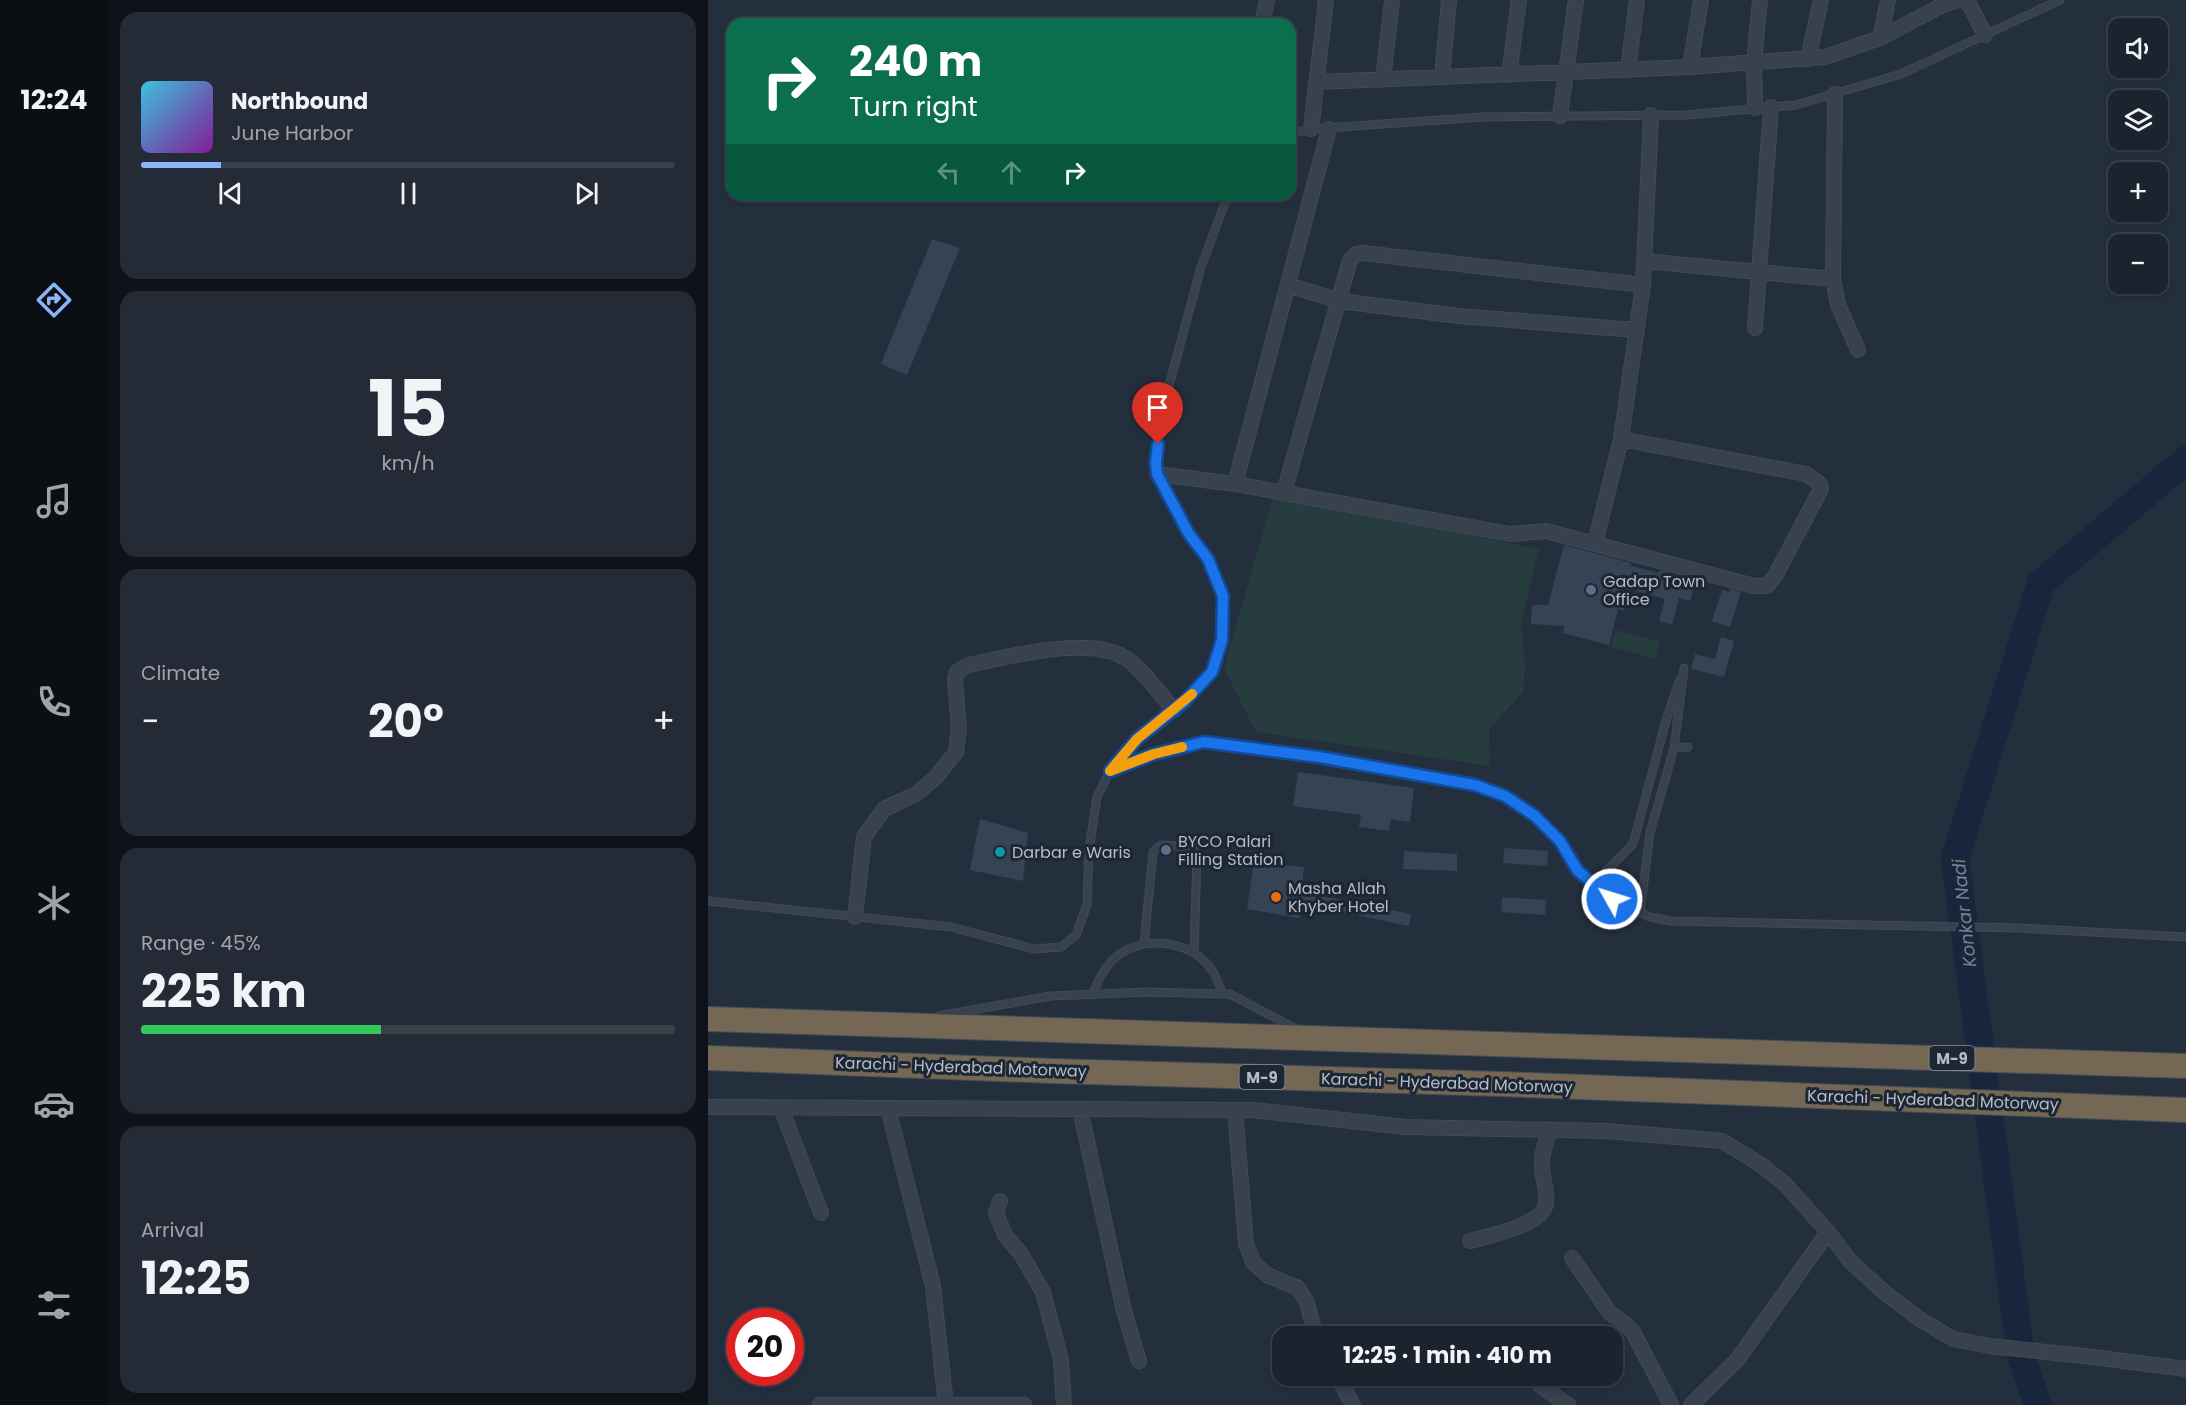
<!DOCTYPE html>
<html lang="en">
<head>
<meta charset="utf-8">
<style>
  :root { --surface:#1b232e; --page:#242b36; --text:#f1f3f6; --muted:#a0a4aa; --line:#39404a; --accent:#8ab4f8 }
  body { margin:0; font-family:Poppins,sans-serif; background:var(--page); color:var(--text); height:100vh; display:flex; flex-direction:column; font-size:22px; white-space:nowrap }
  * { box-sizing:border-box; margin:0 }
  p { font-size:20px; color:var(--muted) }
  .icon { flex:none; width:33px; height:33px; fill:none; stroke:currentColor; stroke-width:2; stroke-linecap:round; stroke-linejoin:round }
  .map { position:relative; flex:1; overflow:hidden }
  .sheet { display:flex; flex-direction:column; gap:12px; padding:12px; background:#0f1319; width:600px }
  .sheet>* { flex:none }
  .banner { position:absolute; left:18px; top:18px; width:570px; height:183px; border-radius:18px; box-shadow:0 3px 9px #0003,0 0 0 2px var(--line); background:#0b6e4f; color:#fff; overflow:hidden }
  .fabs { position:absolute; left:1400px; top:18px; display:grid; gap:12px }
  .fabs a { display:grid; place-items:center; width:60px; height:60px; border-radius:12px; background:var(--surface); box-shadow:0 3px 9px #0003,0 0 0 2px var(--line); font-size:30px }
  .speed { position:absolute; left:18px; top:1308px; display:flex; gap:12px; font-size:30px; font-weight:700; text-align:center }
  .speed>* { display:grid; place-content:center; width:78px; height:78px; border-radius:50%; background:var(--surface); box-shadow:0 3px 9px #0003,0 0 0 2px var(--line); line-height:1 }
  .speed .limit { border:9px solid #d22; background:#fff; color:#111 }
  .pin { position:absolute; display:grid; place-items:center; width:51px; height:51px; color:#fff; margin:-62px -26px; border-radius:50% 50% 50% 0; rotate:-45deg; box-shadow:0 0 6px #0007 }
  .pin .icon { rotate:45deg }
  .me { position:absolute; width:66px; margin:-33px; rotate:309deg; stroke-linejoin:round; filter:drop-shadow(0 0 4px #0008) }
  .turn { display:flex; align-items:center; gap:21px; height:126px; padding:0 24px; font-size:27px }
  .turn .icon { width:78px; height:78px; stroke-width:2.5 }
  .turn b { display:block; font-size:42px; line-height:51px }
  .lanes { display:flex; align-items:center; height:57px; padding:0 24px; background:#0003; justify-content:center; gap:30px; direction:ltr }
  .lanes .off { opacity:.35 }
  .big { font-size:45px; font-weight:700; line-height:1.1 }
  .sheet .widget { flex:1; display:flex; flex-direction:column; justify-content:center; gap:9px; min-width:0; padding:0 21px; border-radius:18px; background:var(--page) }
  .sheet .dial { align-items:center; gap:0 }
  .dial b { font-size:78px; line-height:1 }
  .song { display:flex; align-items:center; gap:18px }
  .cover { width:72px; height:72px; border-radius:9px; background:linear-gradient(135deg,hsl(190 70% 55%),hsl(290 70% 35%)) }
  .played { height:6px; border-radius:3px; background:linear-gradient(90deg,var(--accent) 15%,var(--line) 15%) }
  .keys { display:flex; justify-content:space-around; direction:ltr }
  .heat { display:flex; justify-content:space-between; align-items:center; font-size:33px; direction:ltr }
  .charge { height:9px; border-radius:4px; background:linear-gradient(90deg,#34c759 45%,var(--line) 0) }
  .trip { position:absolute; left:564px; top:1326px; width:351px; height:60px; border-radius:18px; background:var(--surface); box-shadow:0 3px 9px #0003,0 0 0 2px var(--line); font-weight:700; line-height:60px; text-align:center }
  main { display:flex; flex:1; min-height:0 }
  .tabs { display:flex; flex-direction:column; width:108px; justify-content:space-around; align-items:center; background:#0b0e12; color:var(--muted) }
  .tabs .icon { width:42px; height:42px }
  .tabs .on { color:var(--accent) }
  .tabs b { font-size:27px; color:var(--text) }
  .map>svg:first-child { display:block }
  .green { fill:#263c3f }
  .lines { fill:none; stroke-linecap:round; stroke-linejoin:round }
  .river { stroke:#17263c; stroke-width:28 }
  .building { fill:#364354 }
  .lane-casing { stroke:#414a57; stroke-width:9 }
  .street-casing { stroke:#414a57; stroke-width:16 }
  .highway-casing { stroke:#434c59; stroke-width:26 }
  .lane { stroke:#38414e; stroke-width:7 }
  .street { stroke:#38414e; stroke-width:14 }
  .highway { stroke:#746855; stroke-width:24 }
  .route-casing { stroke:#114b97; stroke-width:15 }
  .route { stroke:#1a73e8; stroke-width:10 }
  .slow { stroke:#f59e0b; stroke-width:10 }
  .service-dot { fill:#5c6f8a; stroke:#1d2633; stroke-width:2 }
  .culture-dot { fill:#0f9aa8; stroke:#1d2633; stroke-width:2 }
  .food-dot { fill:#e8710a; stroke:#1d2633; stroke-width:2 }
  .labels { text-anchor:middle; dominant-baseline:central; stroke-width:6; stroke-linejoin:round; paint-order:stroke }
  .shield { fill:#1d2633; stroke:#878f9c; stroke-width:1.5 }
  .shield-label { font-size:15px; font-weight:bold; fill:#b4bcc9 }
  .poi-label { font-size:16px; fill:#b4bcc9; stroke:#1d2633; text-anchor:start }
  .street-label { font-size:16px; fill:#b4bcc9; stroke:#1d2633 }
  .water-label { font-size:18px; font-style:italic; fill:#6d86a8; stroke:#1d2633 }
</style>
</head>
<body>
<main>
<nav class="tabs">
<b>12:24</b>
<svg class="icon on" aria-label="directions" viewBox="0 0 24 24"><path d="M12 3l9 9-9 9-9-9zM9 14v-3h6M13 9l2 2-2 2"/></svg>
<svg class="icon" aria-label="music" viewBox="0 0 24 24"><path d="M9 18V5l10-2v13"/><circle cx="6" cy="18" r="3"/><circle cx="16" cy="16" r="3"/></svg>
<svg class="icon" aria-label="phone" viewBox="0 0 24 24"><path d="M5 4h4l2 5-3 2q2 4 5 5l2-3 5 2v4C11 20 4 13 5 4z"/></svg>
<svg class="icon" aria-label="climate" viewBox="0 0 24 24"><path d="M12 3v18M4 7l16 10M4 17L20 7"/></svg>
<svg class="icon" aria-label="car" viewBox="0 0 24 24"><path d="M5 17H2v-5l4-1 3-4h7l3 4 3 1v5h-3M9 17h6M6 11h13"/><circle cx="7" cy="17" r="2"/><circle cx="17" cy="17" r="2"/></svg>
<svg class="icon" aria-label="filters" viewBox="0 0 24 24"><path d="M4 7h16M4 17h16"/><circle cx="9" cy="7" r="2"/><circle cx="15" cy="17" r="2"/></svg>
</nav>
<section class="sheet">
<div class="widget">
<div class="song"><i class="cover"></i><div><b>Northbound</b><p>June Harbor</p></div></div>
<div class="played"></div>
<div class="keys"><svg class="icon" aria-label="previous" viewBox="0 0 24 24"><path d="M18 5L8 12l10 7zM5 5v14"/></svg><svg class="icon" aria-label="pause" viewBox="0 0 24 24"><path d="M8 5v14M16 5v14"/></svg><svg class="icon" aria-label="next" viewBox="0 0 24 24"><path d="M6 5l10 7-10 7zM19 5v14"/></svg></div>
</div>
<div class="widget dial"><b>15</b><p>km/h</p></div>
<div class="widget"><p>Climate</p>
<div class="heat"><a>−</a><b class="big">20°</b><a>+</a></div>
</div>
<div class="widget"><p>Range · 45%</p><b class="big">225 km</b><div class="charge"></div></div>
<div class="widget"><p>Arrival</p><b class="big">12:25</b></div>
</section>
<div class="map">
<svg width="1478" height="1405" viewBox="0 0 1478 1405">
  <rect width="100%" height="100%" fill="#242f3e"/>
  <!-- green -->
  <path class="green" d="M565,498L595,502L831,549L813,623L817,664L815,692L781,729L782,766L548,732L516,668Z
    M907,630L952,642L948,659L903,647Z"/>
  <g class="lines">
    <!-- river -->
    <path class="river" d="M1330,1405L1313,1357L1247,858L1333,583L1478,460"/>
  </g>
  <!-- building -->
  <path class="building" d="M224,239L252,248L199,375L173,364Z
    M856,545L923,563V566L951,573V570L988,580L982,601L971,598L964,625L951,621L957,599L922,589L916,611L910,609L901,645L855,633L857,626L823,624L824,605H840Z
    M1022,589L1033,592L1022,627L1004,621L1014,590L1021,592Z
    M1013,637L1026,641L1016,677L983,669L987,654L1007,659Z
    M590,772L706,788L702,822L683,819L681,831L651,827L653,815L585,806Z
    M272,819L320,833L315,881L262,870Z
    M796,848L840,851L839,866L795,863Z
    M696,851L749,854V871L695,869Z
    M546,862L596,867L594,884L599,886L598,893L703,914L701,926L595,904L591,918L539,909Z
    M794,897L838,900L837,915L793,912Z"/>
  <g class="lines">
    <!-- lane casing -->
    <g class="lane-casing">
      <path id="lane" d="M582,133L603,129L775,117L978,115L1088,105L1193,74L1352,0
        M966,748L980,747
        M404,770L446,754L497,742L611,757L767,785L797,796L827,817L852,841L870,871L904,899L942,917L963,921L1312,928L1478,937
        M885,884L925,844L959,717L972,679
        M0,901L243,927L326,949L353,947L368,935L379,905L381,850L389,797L402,771L429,739L475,702L504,672L514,640L515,596L500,559L481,534L449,474L448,462L455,408L493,267L520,195
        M932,913L942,833L966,748L976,668
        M436,944L445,852L453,845L484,847L489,856L486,953
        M384,995C391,979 398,963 413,953C442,935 487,942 505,972C509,979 512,987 515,994
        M230,1016L343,996L438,992L515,994H522L590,1030"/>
    </g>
    <!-- street casing -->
    <g class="street-casing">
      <path id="street" d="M1256,0L1261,4L1277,35
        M554,24L559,0
        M1172,38L1180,0
        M1100,59L1113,0
        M982,67L993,0
        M920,70L929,0
        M801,75L811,0
        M734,77L741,0
        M675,80L684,0
        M608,82L982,67L1117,57L1172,38L1237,4L1250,0
        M1127,94L1125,279L1130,305L1150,350
        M1047,108L1046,62L1052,0
        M852,116L868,0
        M603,129L618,0
        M936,261L1125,279
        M580,285L632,301L750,316L929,330
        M1047,328L1063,107
        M449,474L527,484L802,534L838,531L1046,586H1059L1067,576L1113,489L1112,484L1098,474L913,439
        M527,484L621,129
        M576,492L642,260L648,254L655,253L935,285
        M887,543L913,439L935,285L943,115
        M147,917L156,837L176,809L208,794L228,777L248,752L251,729L247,679L249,672L260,665C301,657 383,634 419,659C437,672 451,693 466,710
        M0,1107L545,1110L697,1127L899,1131L1014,1141L1052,1164L1077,1184L1120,1232L1142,1261L1176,1292L1210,1318L1245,1339L1282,1346L1385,1357L1478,1369
        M73,1108L113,1213
        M180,1108L225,1286L238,1405
        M372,1109L416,1311L431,1361
        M527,1110L538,1244L545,1262L559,1275L590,1288L599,1303L608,1336
        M292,1201L288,1213L297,1235L313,1254L335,1292L353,1360L356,1405
        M762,1241C782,1235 835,1226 838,1203C840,1191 834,1178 834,1166C833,1154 838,1142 842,1130
        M864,1258L902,1313L916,1323L925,1332L963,1405
        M629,1376L645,1405
        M825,1376L833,1386L860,1405
        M112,1405H316
        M983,1405L1029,1360L1120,1232"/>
    </g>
    <!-- highway casing -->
    <g class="highway-casing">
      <path id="highway" d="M0,1019L1478,1066
        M0,1058L345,1071L793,1084L1478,1110"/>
    </g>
    <!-- lane -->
    <use href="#lane" class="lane"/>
    <!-- street -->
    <use href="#street" class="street"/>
    <!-- highway -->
    <use href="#highway" class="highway"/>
  </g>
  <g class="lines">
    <!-- route casing -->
    <g class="route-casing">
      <path id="route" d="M450,444L448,462L449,474L481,534L500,559L515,596L514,640L504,672L476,702L429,739L402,771L446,754L496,742L611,757L767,785L797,796L827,816L852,841L870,871L904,899"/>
    </g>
    <!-- route -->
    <use href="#route" class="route"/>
    <!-- slow -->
    <path class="slow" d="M474,747L446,754L402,771L429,739L484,694"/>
  </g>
  <!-- markers -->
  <g class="service-dot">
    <circle cx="883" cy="590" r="6"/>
    <circle cx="458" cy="850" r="6"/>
  </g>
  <circle class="culture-dot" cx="292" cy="852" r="6"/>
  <circle class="food-dot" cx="568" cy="897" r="6"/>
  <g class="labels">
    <!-- shield labels -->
    <g class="shield">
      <rect x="1221.5" y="1046" width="45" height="24" rx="4.5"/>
      <rect x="531.5" y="1065" width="45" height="24" rx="4.5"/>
    </g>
    <g class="shield-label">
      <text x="1244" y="1058">M-9</text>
      <text x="554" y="1077">M-9</text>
    </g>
    <!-- poi labels -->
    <g class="poi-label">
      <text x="895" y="581">Gadap Town<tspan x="895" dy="18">Office</tspan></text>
      <text x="470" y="841">BYCO Palari<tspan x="470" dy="18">Filling Station</tspan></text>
      <text x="304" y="852">Darbar e Waris</text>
      <text x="580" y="888">Masha Allah<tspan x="580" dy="18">Khyber Hotel</tspan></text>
    </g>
    <!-- street labels -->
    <g class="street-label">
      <text transform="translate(253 1067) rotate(2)">Karachi - Hyderabad Motorway</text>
      <text transform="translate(739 1083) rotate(2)">Karachi - Hyderabad Motorway</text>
      <text transform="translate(1225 1100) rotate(2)">Karachi - Hyderabad Motorway</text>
    </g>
    <!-- water labels -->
    <g class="water-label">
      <text transform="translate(1256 913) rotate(-96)">Konkar Nadi</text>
    </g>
  </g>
</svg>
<div class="fabs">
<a><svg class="icon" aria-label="sound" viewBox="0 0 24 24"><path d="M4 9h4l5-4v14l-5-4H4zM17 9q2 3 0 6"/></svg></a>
<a><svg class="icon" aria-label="layers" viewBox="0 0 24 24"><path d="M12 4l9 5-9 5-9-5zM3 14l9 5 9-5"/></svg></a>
<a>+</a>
<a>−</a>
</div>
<div class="speed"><div class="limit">20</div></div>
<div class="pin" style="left:450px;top:444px;background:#d93025"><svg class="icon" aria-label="arrive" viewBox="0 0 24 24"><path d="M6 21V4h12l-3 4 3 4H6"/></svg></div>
<svg class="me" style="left:904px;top:899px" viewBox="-20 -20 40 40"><circle r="17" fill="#1a73e8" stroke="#fff" stroke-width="3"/><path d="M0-11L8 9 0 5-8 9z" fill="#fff"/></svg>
<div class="trip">12:25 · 1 min · 410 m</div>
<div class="banner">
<div class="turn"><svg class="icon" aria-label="right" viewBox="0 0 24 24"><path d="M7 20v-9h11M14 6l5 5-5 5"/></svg><div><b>240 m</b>Turn right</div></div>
<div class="lanes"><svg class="icon off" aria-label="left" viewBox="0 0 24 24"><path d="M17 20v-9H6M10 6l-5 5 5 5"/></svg><svg class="icon off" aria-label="ahead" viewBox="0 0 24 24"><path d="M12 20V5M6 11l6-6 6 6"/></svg><svg class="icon" aria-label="right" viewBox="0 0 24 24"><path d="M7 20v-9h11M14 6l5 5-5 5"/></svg></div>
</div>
</div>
</main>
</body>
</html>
